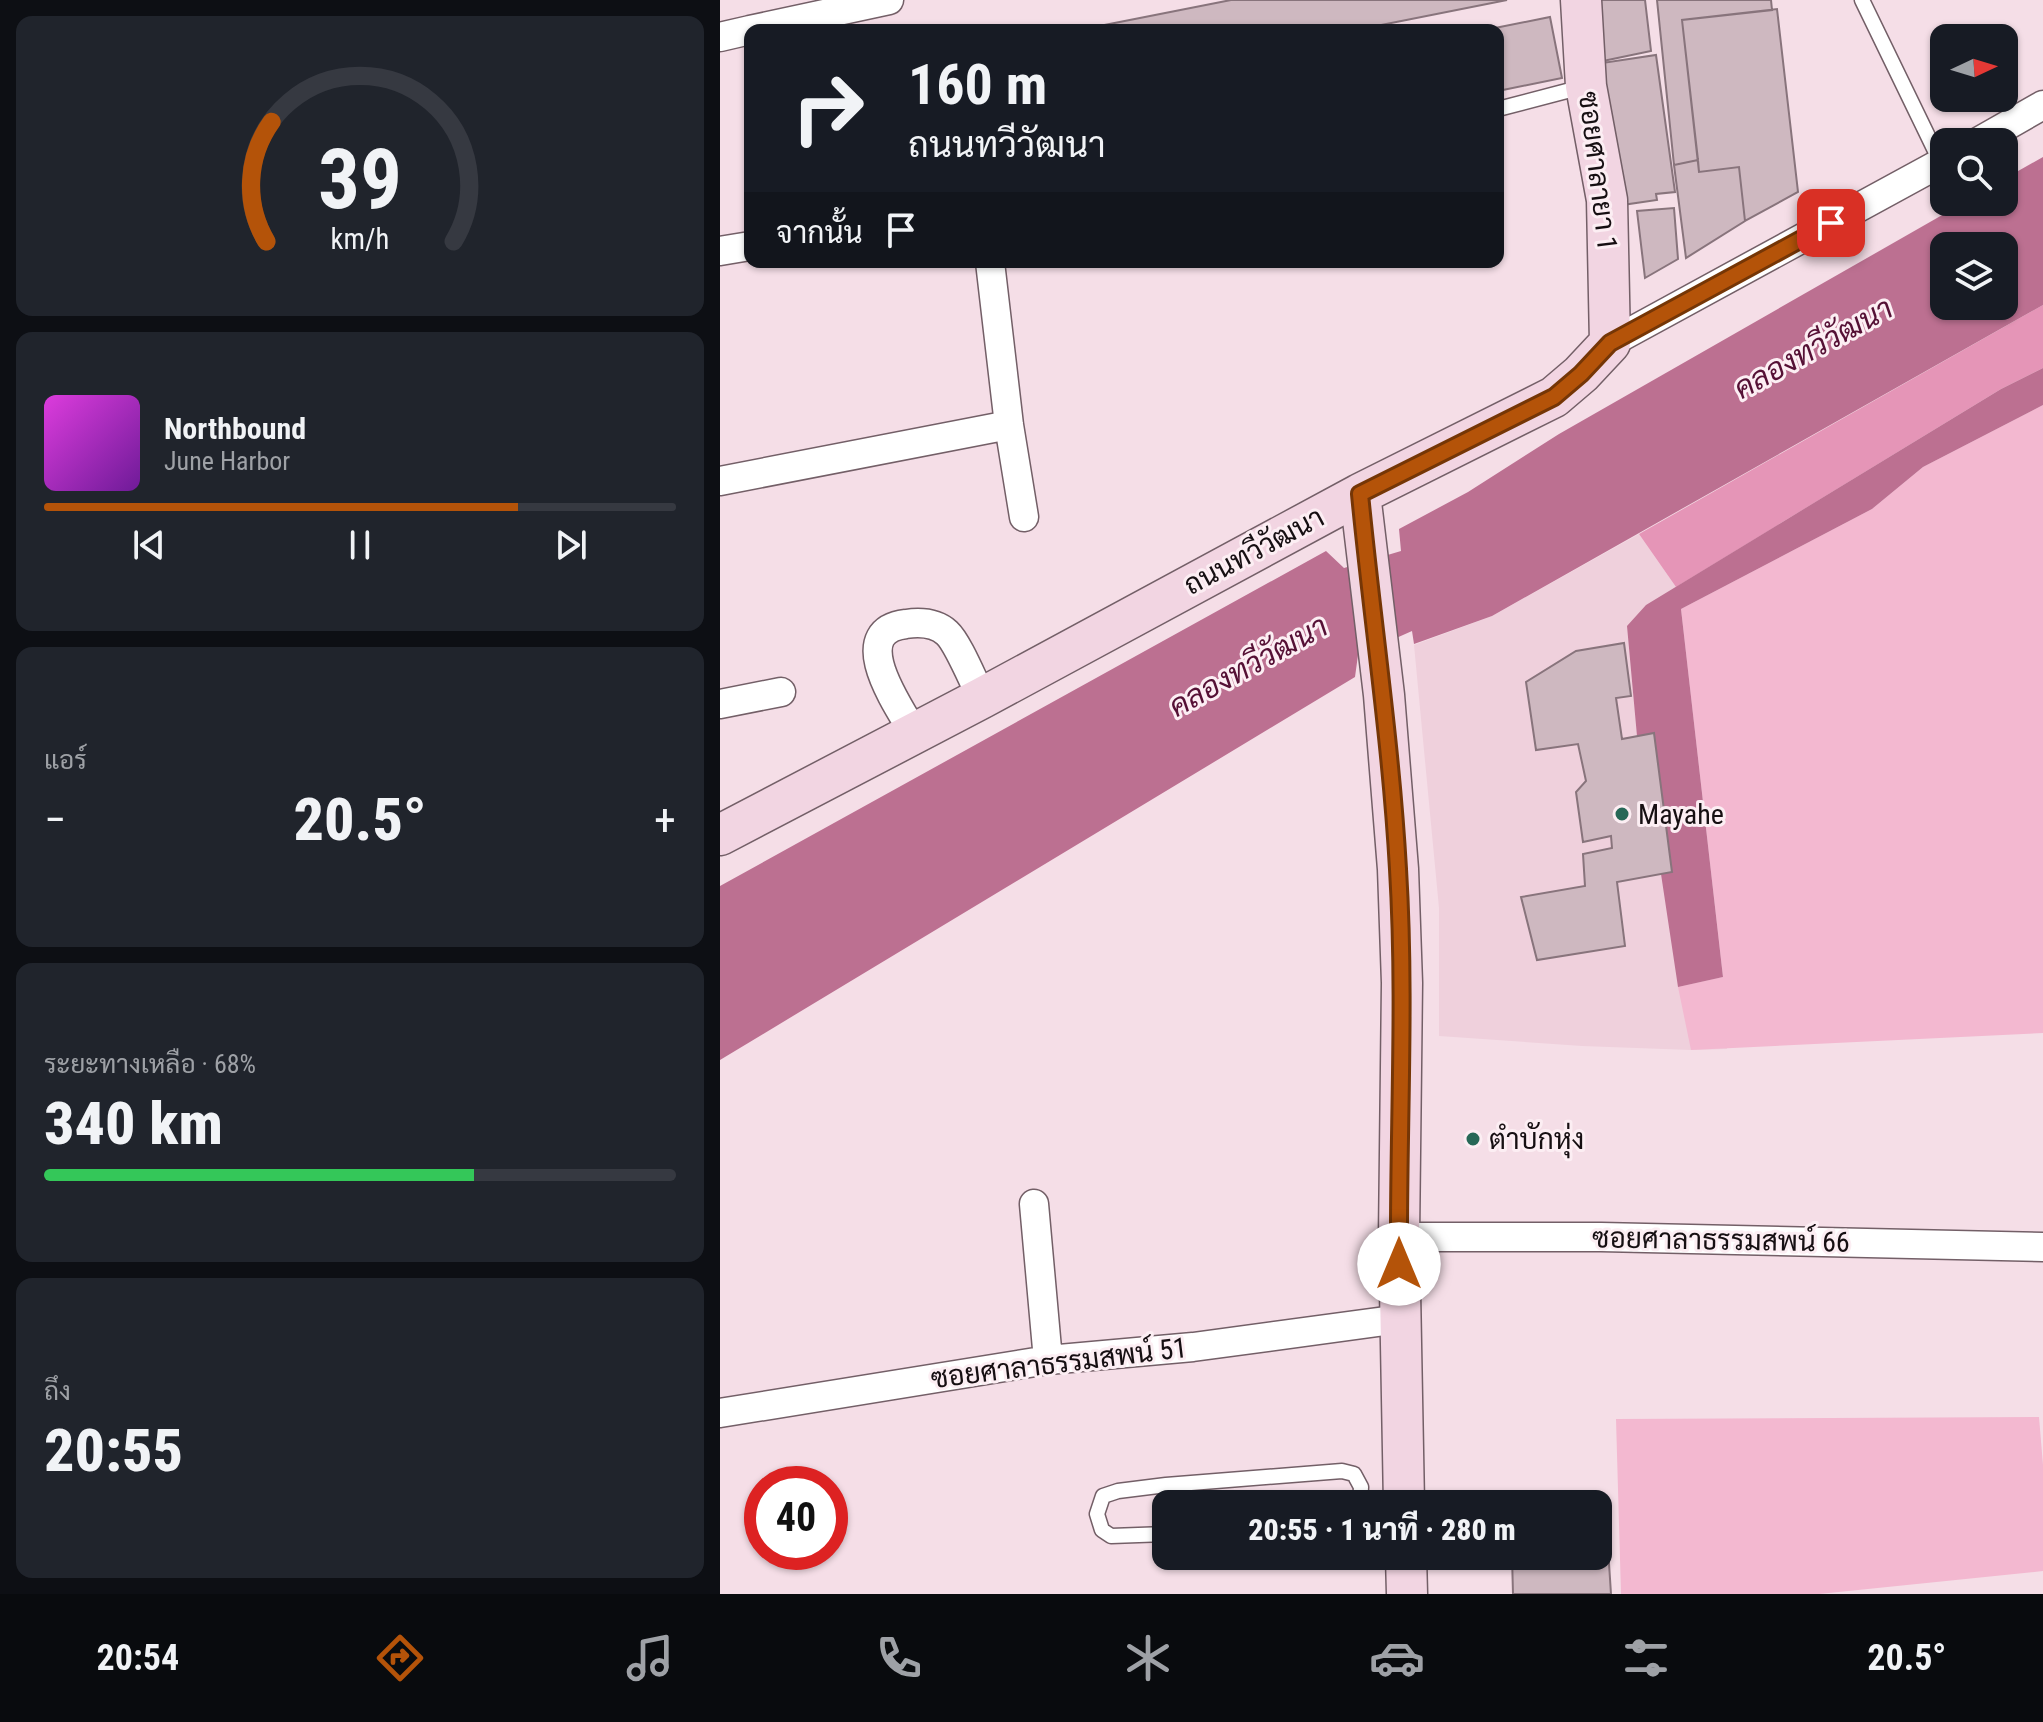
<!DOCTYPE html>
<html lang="th">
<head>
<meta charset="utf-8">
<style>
  :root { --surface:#171b24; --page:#20242c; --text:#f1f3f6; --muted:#9ea1a6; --line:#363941; --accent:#b45309 }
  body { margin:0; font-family:"Roboto Condensed",Sarabun,sans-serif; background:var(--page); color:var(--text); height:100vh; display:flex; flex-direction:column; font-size:30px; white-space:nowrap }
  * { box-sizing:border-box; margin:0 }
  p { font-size:26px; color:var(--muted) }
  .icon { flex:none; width:44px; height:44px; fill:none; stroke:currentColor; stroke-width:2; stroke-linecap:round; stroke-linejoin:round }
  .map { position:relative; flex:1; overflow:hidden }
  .panel { display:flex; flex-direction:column; gap:16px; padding:16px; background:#0d0f14; width:720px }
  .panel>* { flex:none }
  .banner { position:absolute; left:24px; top:24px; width:760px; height:244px; border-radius:16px; box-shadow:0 2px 6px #0004; background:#171b24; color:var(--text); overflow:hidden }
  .needle { width:52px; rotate:86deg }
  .controls { position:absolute; left:1210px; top:24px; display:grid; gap:16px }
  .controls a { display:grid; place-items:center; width:88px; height:88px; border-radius:16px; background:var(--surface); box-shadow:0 2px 6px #0004; font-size:40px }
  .speed { position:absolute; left:24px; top:1466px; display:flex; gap:16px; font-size:40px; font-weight:700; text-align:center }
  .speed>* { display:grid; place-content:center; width:104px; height:104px; border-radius:50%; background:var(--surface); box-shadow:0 2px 6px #0004; line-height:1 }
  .speed .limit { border:12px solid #d22; background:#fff; color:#111 }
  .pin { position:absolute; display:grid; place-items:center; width:68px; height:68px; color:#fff; margin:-34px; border-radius:16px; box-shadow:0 4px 12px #0006 }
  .me { position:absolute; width:88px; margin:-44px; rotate:0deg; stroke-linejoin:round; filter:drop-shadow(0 0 6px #0008) }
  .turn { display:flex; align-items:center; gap:28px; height:168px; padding:0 32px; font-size:36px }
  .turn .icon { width:104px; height:104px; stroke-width:2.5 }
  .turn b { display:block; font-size:56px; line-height:68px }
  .then { display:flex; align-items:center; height:76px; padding:0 32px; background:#0003; gap:16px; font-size:30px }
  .big { font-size:60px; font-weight:800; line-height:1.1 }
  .panel .widget { flex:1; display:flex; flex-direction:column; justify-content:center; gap:12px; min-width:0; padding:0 28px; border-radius:16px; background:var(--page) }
  .panel .dial { align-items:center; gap:0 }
  .dial svg { height:208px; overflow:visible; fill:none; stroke:var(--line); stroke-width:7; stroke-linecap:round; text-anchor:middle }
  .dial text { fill:var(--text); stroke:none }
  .song { display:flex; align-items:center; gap:24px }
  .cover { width:96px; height:96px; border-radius:12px; background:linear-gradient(135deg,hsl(300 70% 55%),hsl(280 70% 35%)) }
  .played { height:8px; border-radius:4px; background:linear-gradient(90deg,var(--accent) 75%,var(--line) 75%) }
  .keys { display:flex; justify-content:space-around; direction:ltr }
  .heat { display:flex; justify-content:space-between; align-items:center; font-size:44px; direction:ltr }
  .charge { height:12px; border-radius:6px; background:linear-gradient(90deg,#34c759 68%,var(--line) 0) }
  .trip { position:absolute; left:432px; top:1490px; width:460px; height:80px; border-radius:16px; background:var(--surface); box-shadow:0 2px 6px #0004; font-weight:800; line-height:80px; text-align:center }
  .tab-bar { display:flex; height:128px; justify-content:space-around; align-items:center; background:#090b0e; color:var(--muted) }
  .tab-bar .icon { width:56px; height:56px }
  .tab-bar .current { color:var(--accent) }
  .tab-bar b { font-size:36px; color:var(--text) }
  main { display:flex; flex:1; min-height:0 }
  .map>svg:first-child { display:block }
  .built { fill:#efd0dc }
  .green { fill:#f3b8d0 }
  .forest { fill:#e595b7 }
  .water { fill:#bc7091; fill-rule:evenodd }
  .building { fill:#ceb8c0; stroke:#88747c; stroke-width:2 }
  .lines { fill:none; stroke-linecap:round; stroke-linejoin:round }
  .lane-casing { stroke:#735f67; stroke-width:17 }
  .street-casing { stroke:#735f67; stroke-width:31 }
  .secondary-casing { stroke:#735f67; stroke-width:43 }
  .lane { stroke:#fff; stroke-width:14 }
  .street { stroke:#fff; stroke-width:28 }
  .secondary { stroke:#f2d5e2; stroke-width:40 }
  .route-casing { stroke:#753606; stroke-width:20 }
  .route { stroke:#b45309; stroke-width:14 }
  .poi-dot { fill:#276857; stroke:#fceef3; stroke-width:3 }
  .labels { text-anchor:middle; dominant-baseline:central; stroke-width:6; stroke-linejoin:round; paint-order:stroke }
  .street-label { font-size:28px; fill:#160f12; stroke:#fceef3 }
  .poi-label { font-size:28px; fill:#160f12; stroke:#fceef3; text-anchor:start }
  .water-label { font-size:30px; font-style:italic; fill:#551035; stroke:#fceef3 }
</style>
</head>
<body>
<main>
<section class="panel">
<div class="widget dial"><svg viewBox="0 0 100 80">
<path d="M14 69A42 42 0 1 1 86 69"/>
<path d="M14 69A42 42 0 0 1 16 23" stroke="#b45309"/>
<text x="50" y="56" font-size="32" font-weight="700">39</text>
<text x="50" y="72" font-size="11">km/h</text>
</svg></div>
<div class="widget">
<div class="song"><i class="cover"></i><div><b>Northbound</b><p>June Harbor</p></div></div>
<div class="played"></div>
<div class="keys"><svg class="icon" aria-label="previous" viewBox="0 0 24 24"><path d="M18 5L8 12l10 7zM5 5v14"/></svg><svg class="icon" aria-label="pause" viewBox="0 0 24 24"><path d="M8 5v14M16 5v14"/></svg><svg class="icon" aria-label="next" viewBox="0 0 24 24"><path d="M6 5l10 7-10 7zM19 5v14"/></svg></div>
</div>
<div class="widget"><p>แอร์</p>
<div class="heat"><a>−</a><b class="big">20.5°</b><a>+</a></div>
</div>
<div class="widget"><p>ระยะทางเหลือ · 68%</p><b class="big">340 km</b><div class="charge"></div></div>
<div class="widget"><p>ถึง</p><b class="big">20:55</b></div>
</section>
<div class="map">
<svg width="1323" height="1594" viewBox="0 0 1323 1594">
  <rect width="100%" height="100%" fill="#f5dee7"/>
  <!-- built -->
  <path class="built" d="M919,534L956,587L1007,1049L971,1050L862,1046L719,1036V908L694,645L772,616Z"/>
  <!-- green -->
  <path class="green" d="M1323,405V1033L971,1050L958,987L1003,977L961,609L1152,509L1203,467Z
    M1319,1417L1323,1465V1571L1099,1594H901L896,1419Z"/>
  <!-- forest -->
  <path class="forest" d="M1323,305V368L1281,389L956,587L919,534Z"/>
  <!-- water -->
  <path class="water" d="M1323,157V305L772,616L694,644L692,631L638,655L635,677L0,1060V886L606,551L624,568L681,551L679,529L748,492L839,434L1245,202H1284V179ZM1224,246H1284V306H1224Z
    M1323,368V405L1203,467L1152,509L961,609L1003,977L958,987L941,874L952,872L934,734L917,736L907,626L926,605L1281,389Z"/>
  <!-- building -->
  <path class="building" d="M511,0H787L636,30H359Z
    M877,0H925L931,51L883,61Z
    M937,0H1051L1052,10L962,20L978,160L954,165Z
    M1057,9L1078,192L1025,221L1019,167L979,172L962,20Z
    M830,17L842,78L778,91V30H765Z
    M936,55L955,192L936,194L937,200L902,205L882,63Z
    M978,160L979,172L1019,167L1025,221L966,258L954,165Z
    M954,208L958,259L925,278L917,211Z
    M904,643L911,696L896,698L902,739L934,733L952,872L897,882L905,946L817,960L801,897L865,886L863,854L892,848L891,836L863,842L856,792L866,781L858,744L816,750L806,682L856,651Z
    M878,1548H888L891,1594H793L792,1556H878Z"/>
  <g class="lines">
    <!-- lane casing -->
    <g class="lane-casing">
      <path id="lane" d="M1142,0L1221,163
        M778,109L862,87
        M446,1534L391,1536L382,1530L377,1514L383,1496L398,1491L446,1485L622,1471L634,1474L641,1487L640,1504"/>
    </g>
    <!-- street casing -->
    <g class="street-casing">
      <path id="street" d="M30,30L169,0
        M0,37L30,30
        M1258,142L1323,105
        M0,251L30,246
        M270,262L289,425L304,517
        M890,343L1224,161
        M0,481L289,425
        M0,704L61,692
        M194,733C179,707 125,631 186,624C200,622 216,623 227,633C238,643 254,683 262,698
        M314,1204L328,1360
        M679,1237H881L1323,1247
        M0,1413L328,1360L473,1347L680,1319"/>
    </g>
    <!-- secondary casing -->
    <g class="secondary-casing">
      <path id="secondary" d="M640,494L664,695L678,869L682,983L679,1237L684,1504
        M0,835L262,698L640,494L834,397L861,374L890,343L887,200L866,86L861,0
        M686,1556L687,1594"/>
    </g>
    <!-- lane -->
    <use href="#lane" class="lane"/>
    <!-- street -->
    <use href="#street" class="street"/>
    <!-- secondary -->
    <use href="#secondary" class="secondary"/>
  </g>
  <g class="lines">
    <!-- route casing -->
    <g class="route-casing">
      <path id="route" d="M679,1264C678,1133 686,1001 678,869C671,743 652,619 640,494L834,397L861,374L890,343L1111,223"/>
    </g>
    <!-- route -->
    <use href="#route" class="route"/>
  </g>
  <!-- markers -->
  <g class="poi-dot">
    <circle cx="902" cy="814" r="8"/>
    <circle cx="753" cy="1139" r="8"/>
  </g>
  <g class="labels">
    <!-- street labels -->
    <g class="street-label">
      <text transform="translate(878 171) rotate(83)">ซอยศาลายา 1</text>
      <text transform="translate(534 551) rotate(-28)">ถนนทวีวัฒนา</text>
      <text transform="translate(1001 1240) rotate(1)">ซอยศาลาธรรมสพน์ 66</text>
      <text transform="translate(339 1363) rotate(-7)">ซอยศาลาธรรมสพน์ 51</text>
    </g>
    <!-- poi labels -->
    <g class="poi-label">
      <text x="918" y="814">Mayahe</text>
      <text x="769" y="1139">ตำบักหุ่ง</text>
    </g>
    <!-- water labels -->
    <g class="water-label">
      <text transform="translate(1093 348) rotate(-29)">คลองทวีวัฒนา</text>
      <text transform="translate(528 666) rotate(-29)">คลองทวีวัฒนา</text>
    </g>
  </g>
</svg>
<div class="controls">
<a><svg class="needle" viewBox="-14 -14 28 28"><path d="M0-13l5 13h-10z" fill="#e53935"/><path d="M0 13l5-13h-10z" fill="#9ea1a6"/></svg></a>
<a><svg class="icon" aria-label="search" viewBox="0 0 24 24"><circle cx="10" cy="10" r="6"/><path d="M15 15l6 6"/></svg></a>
<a><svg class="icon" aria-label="layers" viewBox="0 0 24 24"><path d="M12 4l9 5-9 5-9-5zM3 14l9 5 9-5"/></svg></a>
</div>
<div class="speed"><div class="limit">40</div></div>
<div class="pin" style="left:1111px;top:223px;background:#d93025"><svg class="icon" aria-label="arrive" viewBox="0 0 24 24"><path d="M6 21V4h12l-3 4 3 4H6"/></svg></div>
<svg class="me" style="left:679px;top:1264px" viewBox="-20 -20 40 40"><circle r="19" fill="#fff"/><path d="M0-13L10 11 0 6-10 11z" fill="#b45309"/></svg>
<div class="trip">20:55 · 1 นาที · 280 m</div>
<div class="banner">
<div class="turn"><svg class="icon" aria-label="right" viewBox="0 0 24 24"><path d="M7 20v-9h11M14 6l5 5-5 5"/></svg><div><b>160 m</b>ถนนทวีวัฒนา</div></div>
<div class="then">จากนั้น<svg class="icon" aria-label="arrive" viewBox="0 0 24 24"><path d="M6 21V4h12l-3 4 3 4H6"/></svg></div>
</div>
</div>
</main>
<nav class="tab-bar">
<b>20:54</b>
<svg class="icon current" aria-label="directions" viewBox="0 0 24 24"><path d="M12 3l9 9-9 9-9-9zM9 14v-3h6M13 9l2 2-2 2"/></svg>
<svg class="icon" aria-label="music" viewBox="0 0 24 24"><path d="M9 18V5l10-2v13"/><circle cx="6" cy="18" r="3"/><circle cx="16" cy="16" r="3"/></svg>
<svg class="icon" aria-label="phone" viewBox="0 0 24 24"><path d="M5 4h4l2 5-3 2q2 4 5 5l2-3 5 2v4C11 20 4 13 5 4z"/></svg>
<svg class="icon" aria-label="climate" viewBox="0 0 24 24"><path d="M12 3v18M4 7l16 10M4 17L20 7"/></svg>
<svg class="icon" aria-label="car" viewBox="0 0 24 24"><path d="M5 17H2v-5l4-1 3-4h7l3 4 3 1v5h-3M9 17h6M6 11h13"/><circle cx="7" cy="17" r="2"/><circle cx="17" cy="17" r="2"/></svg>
<svg class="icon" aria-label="filters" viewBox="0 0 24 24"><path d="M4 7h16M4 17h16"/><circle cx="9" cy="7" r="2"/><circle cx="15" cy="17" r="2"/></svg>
<b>20.5°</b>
</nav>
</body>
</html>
